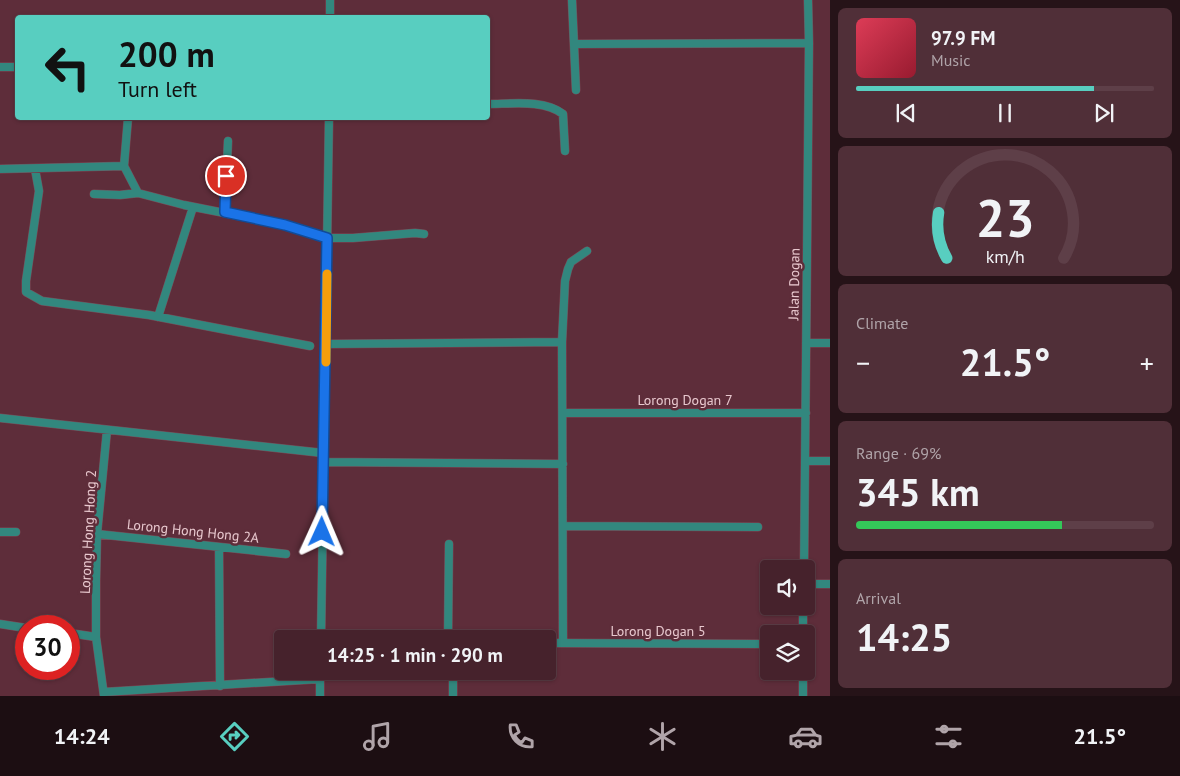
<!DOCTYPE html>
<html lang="en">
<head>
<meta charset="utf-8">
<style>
  :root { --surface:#46222c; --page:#502f38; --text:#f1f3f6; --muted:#b0a4a9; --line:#5e3f48; --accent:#58cec0 }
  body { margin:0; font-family:"PT Sans",sans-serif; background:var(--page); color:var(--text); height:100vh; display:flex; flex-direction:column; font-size:19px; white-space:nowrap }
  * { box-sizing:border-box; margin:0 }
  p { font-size:16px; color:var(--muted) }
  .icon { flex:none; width:28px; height:28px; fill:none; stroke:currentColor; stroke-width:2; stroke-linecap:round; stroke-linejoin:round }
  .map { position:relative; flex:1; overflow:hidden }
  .side { display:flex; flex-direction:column; gap:8px; padding:8px; background:#261318; width:350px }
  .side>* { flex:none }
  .banner { position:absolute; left:15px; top:15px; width:475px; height:105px; border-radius:5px; box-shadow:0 1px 4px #0004,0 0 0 1px var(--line); background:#58cec0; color:#111; overflow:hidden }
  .buttons { position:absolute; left:760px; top:560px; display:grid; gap:10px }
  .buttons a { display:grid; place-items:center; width:55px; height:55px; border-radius:5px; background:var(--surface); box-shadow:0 1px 4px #0004,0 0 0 1px var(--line); font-size:25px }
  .speed { position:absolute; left:15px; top:615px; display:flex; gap:10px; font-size:25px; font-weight:700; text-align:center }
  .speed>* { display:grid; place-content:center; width:65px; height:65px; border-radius:50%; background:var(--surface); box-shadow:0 1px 4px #0004,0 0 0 1px var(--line); line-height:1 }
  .speed .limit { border:8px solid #d22; background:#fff; color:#111 }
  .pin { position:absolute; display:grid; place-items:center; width:42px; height:42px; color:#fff; margin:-21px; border:2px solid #fff; border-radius:50%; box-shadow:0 1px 5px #0007 }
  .me { position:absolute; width:55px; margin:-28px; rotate:1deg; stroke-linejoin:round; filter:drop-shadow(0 0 4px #0008) }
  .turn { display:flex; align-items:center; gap:18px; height:105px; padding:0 20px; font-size:22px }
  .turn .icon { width:65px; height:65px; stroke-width:2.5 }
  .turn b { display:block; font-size:35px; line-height:42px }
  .big { font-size:38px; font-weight:600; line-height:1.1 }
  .side .tile { flex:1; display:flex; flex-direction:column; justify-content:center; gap:8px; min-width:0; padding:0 18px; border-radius:8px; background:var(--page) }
  .side .dial { align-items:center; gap:0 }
  .dial svg { height:130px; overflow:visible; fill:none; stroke:var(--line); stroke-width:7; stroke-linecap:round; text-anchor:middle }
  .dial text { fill:var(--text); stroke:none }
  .song { display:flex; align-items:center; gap:15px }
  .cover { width:60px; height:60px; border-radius:8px; background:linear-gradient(135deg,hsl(350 70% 55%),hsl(350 70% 35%)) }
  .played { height:5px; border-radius:2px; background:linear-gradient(90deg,var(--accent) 80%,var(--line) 80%) }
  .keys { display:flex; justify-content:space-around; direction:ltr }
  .heat { display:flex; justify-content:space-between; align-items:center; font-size:28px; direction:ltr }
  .charge { height:8px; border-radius:4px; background:linear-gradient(90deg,#34c759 69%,var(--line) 0) }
  .trip { position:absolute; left:274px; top:630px; width:282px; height:50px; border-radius:5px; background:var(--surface); box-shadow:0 1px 4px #0004,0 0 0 1px var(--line); font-weight:600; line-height:50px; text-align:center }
  .tabs { display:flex; height:80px; justify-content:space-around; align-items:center; background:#1c0e12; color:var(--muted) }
  .tabs .icon { width:35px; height:35px }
  .tabs .current { color:var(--accent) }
  .tabs b { font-size:22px; color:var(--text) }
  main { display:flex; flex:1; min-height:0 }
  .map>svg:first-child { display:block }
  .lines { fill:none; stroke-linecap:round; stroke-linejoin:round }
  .minor-casing { stroke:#7a4c58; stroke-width:9 }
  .minor { stroke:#32877e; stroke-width:8 }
  .route-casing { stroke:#114b97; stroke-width:12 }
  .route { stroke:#1a73e8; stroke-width:9 }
  .slow { stroke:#f59e0b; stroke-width:9 }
  .labels { text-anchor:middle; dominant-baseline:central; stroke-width:5; stroke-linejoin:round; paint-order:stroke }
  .street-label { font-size:14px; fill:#e8c8ce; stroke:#5e2d3a }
</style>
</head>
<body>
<main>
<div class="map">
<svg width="830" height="696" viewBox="0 0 830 696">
  <rect width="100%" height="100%" fill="#5e2d3a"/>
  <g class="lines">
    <!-- minor casing -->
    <g class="minor-casing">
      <path id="minor" d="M572,0L576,90
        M330,18V0
        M574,44L809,43
        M0,67H18
        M488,104C511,104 544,99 563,114L565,151
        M124,166L138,193L184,205L285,225L327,238H353L415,233L424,234
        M124,166L128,118
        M0,169L124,166
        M35,169L39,191L26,281V292L42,301L149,315L310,346
        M94,194L120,195L138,193
        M225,212L228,141
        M158,317L193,207
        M806,343H830
        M326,344L562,342
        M564,413H806
        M0,418L323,453
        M805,461H830
        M323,462L563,464
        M563,526L758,527
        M0,532H16
        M97,534L286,554
        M219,547L220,686
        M804,569L809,43L808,0
        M806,584H830
        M0,624L26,628
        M69,633L96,637
        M803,634V606
        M321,639L329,118
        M448,639L449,544
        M548,643L769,644
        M563,643L562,342L565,281L568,269L571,262L587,251
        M453,671V696
        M104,692L320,679
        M104,696L96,637V581L97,534L107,430
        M320,696V671
        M803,696V671"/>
    </g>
    <!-- minor -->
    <use href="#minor" class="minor"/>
  </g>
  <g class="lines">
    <!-- route casing -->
    <g class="route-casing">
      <path id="route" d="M226,176L225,212L285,225L327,238L322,532"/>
    </g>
    <!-- route -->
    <use href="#route" class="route"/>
    <!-- slow -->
    <path class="slow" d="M326,362L327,274"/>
  </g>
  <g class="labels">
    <!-- street labels -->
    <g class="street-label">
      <text transform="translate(794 284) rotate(-89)">Jalan Dogan</text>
      <text x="685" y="400">Lorong Dogan 7</text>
      <text transform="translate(193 531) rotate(6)">Lorong Hong Hong 2A</text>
      <text transform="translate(88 532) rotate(-87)">Lorong Hong Hong 2</text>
      <text x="658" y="631">Lorong Dogan 5</text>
    </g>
  </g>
</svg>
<div class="buttons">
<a><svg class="icon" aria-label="sound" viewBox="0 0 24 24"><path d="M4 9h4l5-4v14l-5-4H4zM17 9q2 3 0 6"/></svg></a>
<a><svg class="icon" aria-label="layers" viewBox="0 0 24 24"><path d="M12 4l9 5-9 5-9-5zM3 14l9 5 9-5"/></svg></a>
</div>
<div class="speed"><div class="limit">30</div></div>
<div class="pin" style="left:226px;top:176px;background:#d93025"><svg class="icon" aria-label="arrive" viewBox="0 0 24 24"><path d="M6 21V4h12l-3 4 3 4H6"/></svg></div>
<svg class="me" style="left:322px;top:532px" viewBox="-20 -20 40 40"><path d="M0-17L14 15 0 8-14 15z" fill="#1a73e8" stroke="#fff" stroke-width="4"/></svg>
<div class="trip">14:25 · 1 min · 290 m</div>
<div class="banner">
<div class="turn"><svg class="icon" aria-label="left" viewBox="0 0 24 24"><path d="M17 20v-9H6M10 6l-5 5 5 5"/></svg><div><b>200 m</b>Turn left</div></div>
</div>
</div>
<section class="side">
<div class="tile">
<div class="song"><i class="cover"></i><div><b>97.9 FM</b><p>Music</p></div></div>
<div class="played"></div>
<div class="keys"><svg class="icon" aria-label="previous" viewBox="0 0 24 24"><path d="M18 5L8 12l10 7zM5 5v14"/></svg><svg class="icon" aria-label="pause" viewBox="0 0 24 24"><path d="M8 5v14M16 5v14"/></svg><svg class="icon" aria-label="next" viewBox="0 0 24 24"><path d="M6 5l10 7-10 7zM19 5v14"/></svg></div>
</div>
<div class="tile dial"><svg viewBox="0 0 100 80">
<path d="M14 69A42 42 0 1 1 86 69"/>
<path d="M14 69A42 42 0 0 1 9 41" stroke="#58cec0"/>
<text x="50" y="56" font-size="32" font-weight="700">23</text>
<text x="50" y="72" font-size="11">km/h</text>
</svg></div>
<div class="tile"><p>Climate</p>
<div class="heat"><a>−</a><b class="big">21.5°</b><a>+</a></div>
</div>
<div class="tile"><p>Range · 69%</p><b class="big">345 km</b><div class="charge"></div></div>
<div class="tile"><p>Arrival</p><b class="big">14:25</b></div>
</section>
</main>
<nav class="tabs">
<b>14:24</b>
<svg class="icon current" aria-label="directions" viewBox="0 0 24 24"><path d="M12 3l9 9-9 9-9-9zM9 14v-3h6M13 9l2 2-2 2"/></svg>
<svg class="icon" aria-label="music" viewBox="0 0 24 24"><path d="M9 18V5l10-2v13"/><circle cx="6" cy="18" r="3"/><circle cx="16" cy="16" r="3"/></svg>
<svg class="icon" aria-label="phone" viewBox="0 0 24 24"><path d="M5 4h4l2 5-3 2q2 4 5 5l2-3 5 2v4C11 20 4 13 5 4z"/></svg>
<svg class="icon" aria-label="climate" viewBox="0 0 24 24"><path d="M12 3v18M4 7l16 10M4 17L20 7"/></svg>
<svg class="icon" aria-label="car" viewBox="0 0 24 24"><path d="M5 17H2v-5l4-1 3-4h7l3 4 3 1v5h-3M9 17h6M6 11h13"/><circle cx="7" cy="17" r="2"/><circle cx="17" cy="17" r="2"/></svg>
<svg class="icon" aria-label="filters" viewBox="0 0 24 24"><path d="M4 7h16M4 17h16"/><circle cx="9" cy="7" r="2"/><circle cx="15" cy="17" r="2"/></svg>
<b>21.5°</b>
</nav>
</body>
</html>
